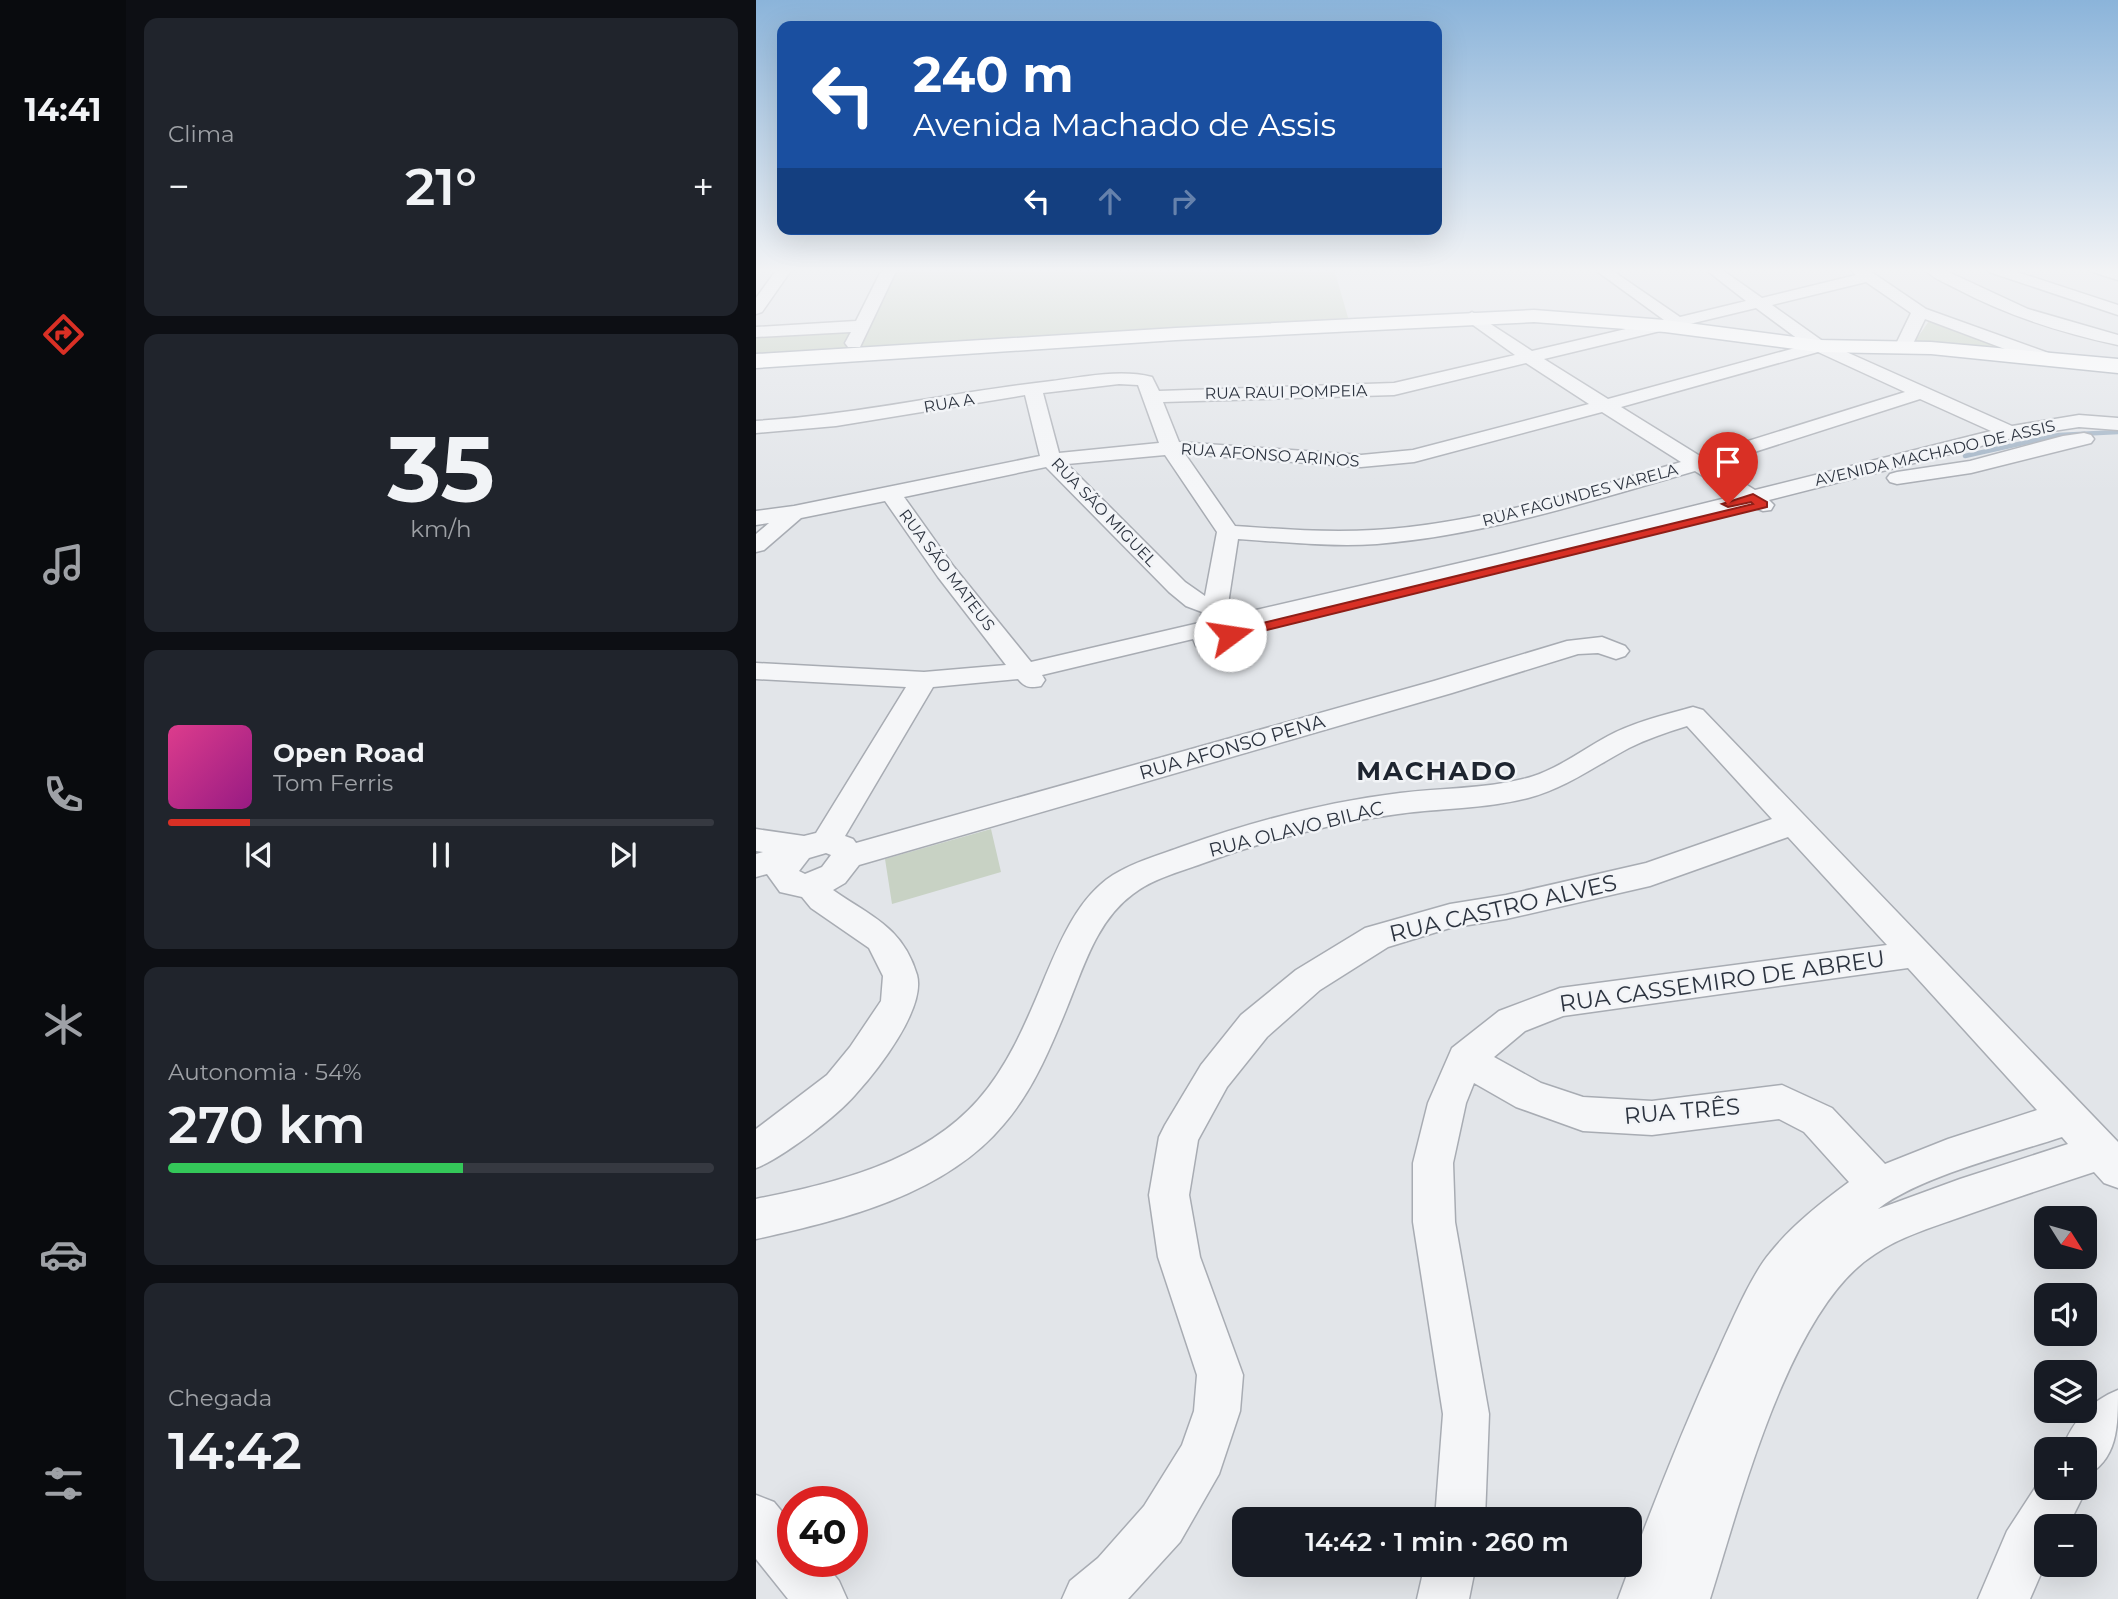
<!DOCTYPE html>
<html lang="pt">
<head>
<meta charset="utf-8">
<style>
  :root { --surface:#171b24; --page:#20242c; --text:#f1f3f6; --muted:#9ea1a6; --line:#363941; --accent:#d93025 }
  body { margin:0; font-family:Montserrat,sans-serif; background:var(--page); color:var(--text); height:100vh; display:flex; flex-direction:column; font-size:26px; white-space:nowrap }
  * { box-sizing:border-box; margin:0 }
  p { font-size:23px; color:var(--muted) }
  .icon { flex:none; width:38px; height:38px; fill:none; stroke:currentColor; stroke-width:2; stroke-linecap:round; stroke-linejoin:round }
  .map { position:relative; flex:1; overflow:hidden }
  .sheet { display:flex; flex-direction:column; gap:18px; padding:18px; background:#0d0f14; width:630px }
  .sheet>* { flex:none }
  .guide { position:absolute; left:21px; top:21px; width:665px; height:214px; border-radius:14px; box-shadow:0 7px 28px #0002; background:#1a4fa0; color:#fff; overflow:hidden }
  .needle { width:46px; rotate:127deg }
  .controls { position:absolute; left:1278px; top:1206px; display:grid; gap:14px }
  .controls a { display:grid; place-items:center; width:63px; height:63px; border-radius:14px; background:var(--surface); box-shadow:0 7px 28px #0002; font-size:35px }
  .speed { position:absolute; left:21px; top:1486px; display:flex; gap:14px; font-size:35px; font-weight:700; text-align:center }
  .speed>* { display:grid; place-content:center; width:91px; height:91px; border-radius:50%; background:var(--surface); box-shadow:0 7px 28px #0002; line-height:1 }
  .speed .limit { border:10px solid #d22; background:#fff; color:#111 }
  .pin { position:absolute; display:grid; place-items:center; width:60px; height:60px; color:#fff; margin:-72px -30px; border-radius:50% 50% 50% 0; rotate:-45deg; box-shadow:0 0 7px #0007 }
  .pin .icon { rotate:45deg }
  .me { position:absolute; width:77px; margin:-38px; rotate:76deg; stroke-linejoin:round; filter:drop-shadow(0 0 5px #0008) }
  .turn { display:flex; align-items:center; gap:24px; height:147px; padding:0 21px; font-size:32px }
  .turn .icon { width:91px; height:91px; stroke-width:2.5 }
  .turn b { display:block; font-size:49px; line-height:60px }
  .lanes { display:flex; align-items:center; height:66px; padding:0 21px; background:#0003; justify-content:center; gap:35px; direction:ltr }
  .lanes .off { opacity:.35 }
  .big { font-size:52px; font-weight:600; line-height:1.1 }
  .sheet .widget { flex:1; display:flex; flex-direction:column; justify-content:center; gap:10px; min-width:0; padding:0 24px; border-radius:14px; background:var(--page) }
  .sheet .dial { align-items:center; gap:0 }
  .dial b { font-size:91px; line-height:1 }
  .song { display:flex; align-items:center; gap:21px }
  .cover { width:84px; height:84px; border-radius:10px; background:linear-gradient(135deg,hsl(330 70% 55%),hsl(310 70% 35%)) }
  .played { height:7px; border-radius:4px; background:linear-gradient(90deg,var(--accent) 15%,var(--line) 15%) }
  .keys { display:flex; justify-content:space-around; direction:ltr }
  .heat { display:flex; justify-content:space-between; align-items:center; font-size:38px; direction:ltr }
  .charge { height:10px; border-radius:5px; background:linear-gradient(90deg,#34c759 54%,var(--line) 0) }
  .trip { position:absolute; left:476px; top:1507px; width:410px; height:70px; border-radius:14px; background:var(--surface); box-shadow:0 7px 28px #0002; font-weight:600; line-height:70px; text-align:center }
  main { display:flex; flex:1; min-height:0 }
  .menu { display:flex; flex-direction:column; width:126px; justify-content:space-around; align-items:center; background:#090b0e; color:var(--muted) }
  .menu .icon { width:49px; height:49px }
  .menu .selected { color:var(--accent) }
  .menu b { font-size:32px; color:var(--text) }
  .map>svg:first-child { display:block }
  .green { fill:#c8d2c4 }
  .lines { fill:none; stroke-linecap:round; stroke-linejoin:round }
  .stream { stroke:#a1b3c5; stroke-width:4.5 }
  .minor-casing { stroke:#a8acb3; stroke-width:3 }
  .major-casing { stroke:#a3aab4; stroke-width:3 }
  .minor { fill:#f5f6f8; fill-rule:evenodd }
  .major { fill:#fff; fill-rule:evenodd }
  .route { fill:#d93025; stroke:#8d1f18; stroke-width:2 }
  .labels { text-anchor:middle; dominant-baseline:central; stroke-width:5; stroke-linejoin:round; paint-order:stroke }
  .far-street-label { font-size:16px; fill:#2c333f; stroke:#f2f4f7 }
  .street-label { font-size:19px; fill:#2c333f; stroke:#f2f4f7 }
  .near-street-label { font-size:23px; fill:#2c333f; stroke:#f2f4f7 }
  .district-label { font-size:26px; font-weight:bold; letter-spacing:2px; fill:#1e2530; stroke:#f2f4f7 }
</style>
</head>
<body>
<main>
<nav class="menu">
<b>14:41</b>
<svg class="icon selected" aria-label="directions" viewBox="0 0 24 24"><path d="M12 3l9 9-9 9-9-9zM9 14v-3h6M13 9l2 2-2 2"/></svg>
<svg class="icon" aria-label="music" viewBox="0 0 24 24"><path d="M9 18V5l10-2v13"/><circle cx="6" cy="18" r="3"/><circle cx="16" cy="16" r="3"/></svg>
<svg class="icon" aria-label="phone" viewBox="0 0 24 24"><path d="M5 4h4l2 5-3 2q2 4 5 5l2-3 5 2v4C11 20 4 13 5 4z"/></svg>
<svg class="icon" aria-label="climate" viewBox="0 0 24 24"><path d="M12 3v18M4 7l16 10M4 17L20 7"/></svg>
<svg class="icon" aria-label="car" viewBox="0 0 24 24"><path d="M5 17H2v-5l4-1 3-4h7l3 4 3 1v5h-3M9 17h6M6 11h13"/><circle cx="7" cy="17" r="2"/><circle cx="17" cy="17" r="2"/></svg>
<svg class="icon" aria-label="filters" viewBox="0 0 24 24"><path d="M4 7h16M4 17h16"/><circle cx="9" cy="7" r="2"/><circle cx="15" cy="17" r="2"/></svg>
</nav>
<section class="sheet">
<div class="widget"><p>Clima</p>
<div class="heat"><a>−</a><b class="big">21°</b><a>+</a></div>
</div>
<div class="widget dial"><b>35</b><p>km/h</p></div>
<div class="widget">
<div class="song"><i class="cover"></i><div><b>Open Road</b><p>Tom Ferris</p></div></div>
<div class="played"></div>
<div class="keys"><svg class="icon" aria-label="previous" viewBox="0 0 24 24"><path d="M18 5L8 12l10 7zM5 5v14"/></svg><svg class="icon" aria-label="pause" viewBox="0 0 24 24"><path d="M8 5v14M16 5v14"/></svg><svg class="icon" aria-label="next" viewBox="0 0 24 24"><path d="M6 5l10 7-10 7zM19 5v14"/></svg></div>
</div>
<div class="widget"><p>Autonomia · 54%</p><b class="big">270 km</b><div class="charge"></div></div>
<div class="widget"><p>Chegada</p><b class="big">14:42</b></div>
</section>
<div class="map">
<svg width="1362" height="1599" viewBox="0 0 1362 1599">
  <rect width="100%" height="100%" fill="#e2e5e9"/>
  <!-- green -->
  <path class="green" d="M138,269H578L593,321L0,359V334L110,324Z
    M1173,321L1186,322L1279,356L1157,344Z
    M235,829L245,872L136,904L129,859Z"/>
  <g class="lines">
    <!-- stream -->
    <path class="stream" d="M1209,456L1303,435L1362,432"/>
    <!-- minor casing -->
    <g class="minor-casing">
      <path id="minor" d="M21,269H36L6,312L0,314V298Z
        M126,269H141L104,347H92L89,343L95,332L0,337V327L100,321Z
        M838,269H854L924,317L990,301L949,269H965L1006,298L1100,275L1094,269H1111L1170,309L1298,355L1301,359L1298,363H1286L1169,319L1154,350H1142L1139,346L1155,313L1110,282L1016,305L1068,342L1256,426L1323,415L1362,418V430L1323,427L1264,436L1013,500L1018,505L1015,510L1007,511L992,505L748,567L464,633L458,646L449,649L440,646L437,639L286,675L289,680L285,686C275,688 269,688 262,679L177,687L89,836L97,839L100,843L678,681L811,641L846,637L869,646L873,651L869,656L860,659L842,653L822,654L696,693L103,865L89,883L77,890C114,916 147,927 161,975C170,1009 121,1071 99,1095C80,1117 26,1158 0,1168V1129L71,1075L94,1047L125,1001L127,976L113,948L55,908L46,897L24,892L11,874L0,877V854L7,852L0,851V829L48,836L60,833L150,687L0,679V663L168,672L250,665L182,577L129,501L45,518L8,550L0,552V534L13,523L0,525V511L38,506L284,456L269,395L80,426L0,433V421C100,415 197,392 296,381C329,377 364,369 396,377L403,391L638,383L759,355L710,320L708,317L716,312L776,351L908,320ZM1000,308L1050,345L852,399L788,359ZM1062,352L1149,392L944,456L865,407ZM770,363L833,404L657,450L605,455L423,442L407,402L638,395ZM363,384L382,385L403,443L303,453L287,393ZM1164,399L1235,431L999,490L958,465ZM846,412L925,462C824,491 722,524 618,530C571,533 525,529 479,526L429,454L605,467L658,462ZM409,455L461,532L449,596L429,582L311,464ZM290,467L413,592L430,606L446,612L443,623L275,662L198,567L148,497ZM939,471L978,496L747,553L470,617L482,539C528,542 575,547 621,544C730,535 835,501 939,471ZM70,853L75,855L66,867L49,874L43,871L53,858Z
        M1168,269H1186L1272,309L1362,335V345C1306,333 1252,316 1201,289C1190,283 1176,278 1168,269Z
        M1230,269H1252L1362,305V315L1233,272Z
        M1334,269L1362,270V280L1337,272Z
        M1328,433L1335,435L1338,439L1335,443L1215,473L1141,484L1134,482L1131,478L1134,474L1141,472L1214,461L1307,436Z
        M937,707L947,710L1362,1142V1188L1348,1183L1338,1172C1292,1187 1247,1202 1202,1218C1174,1228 1144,1237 1119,1254C1033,1308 984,1504 954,1599H862C893,1514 926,1430 964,1347C976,1321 996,1274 1014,1253C1035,1226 1066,1202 1093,1182L1048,1132L1023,1119L896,1135L827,1131L760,1107L718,1083L710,1103L697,1163L699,1222L733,1414L729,1519H679L687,1414L657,1222V1163L672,1103L696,1048L743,1011L804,988L1131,945L1032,837L894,886L750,919L694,928L632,947L564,990L511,1037L471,1087L442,1140L433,1195L444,1257L487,1375L484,1411L463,1474L424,1542L372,1599H306L314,1581L342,1558L388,1506L426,1445L438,1411L441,1375L402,1257L393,1195L403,1137L409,1125L445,1065L485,1015L540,970L609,928L694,904L750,895L890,863L1016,819L931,726C911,732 891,739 873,748C839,766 810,788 772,798C729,809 685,808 642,814C575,823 508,841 445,864C423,872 396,879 377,894C340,921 327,969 310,1010C294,1049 276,1092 248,1124C189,1195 86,1220 0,1239V1199C79,1183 166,1163 222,1100C252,1066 270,1023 287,982C303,944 321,898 357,875C378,862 403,855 425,847C495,822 569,802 644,793C684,788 727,789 767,779C798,772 824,751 852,736C878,722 908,715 937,707ZM1152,968L1281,1110L1192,1139L1129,1164L1076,1108L1026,1085L896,1101L827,1097L785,1083L738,1057L769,1031L807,1016ZM1306,1137L1312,1144L1204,1179L1122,1209C1165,1176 1252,1155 1306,1137Z
        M1362,1390C1362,1427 1362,1460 1328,1477V1449H1306C1317,1421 1334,1401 1362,1390Z
        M1290,1471V1488H1328V1480L1331,1488L1312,1526H1290V1562L1274,1599H1222L1251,1531Z
        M0,1495L18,1502L37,1525V1561H67L83,1581L91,1599H32L0,1559Z
        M669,1564H720L713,1599H661Z"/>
    </g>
    <!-- major casing -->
    <g class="major-casing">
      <path id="major" d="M778,310L909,320L1062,340L1175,342L1362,359V373L1175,354L1062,352L909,332L778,322L420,340L0,368V354L420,328Z"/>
    </g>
    <!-- minor -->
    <use href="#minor" class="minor"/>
    <!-- major -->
    <use href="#major" class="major"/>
  </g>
  <!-- sky -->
  <linearGradient id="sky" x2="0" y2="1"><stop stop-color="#8bb4da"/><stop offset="0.55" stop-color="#f2f3f5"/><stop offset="1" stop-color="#f2f3f5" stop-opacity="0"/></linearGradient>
  <rect width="1362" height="492" fill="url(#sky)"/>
  <!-- route -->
  <path class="route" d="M997,494L1011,502V507L474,639L468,635L474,631L997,504L995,502L972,507L966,504Z"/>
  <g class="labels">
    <!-- far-street labels -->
    <g class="far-street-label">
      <text transform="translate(530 392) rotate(-1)">RUA RAUI POMPEIA</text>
      <text transform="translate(193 403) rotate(-10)">RUA A</text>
      <text transform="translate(1179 453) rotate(-13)">AVENIDA MACHADO DE ASSIS</text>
      <text transform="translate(514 455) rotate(4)">RUA AFONSO ARINOS</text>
      <text transform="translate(824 495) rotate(-15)">RUA FAGUNDES VARELA</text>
      <text transform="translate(348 512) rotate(46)">RUA SÃO MIGUEL</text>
      <text transform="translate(191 570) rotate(53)">RUA SÃO MATEUS</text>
    </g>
    <!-- street labels -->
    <g class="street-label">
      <text transform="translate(476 747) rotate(-16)">RUA AFONSO PENA</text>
      <text transform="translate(540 829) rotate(-14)">RUA OLAVO BILAC</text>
    </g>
    <!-- near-street labels -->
    <g class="near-street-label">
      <text transform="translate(747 908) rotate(-13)">RUA CASTRO ALVES</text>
      <text transform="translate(966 981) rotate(-8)">RUA CASSEMIRO DE ABREU</text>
      <text transform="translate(926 1111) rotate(-5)">RUA TRÊS</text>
    </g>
    <!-- district labels -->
    <g class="district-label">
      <text x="681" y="771">MACHADO</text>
    </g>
  </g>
</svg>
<div class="controls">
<a><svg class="needle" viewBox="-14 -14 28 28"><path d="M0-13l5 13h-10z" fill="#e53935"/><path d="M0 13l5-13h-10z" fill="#9ea1a6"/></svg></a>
<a><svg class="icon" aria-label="sound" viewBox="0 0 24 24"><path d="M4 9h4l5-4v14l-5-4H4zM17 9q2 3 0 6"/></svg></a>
<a><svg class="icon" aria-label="layers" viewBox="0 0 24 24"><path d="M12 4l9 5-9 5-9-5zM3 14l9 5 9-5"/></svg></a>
<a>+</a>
<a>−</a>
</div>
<div class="speed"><div class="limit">40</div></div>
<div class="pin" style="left:972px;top:504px;background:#d93025"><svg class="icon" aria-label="arrive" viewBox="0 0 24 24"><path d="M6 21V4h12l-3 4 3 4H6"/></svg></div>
<svg class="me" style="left:474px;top:635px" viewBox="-20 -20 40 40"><circle r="19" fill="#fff"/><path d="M0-13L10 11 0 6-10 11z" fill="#d93025"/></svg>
<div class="trip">14:42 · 1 min · 260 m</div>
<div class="guide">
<div class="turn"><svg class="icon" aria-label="left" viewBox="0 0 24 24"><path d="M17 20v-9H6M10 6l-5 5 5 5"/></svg><div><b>240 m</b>Avenida Machado de Assis</div></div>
<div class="lanes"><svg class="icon" aria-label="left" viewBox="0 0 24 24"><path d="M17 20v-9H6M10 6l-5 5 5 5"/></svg><svg class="icon off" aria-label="ahead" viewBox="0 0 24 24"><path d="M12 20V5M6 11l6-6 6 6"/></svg><svg class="icon off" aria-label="right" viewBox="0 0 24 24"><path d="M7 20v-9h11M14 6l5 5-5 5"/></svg></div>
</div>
</div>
</main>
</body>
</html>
